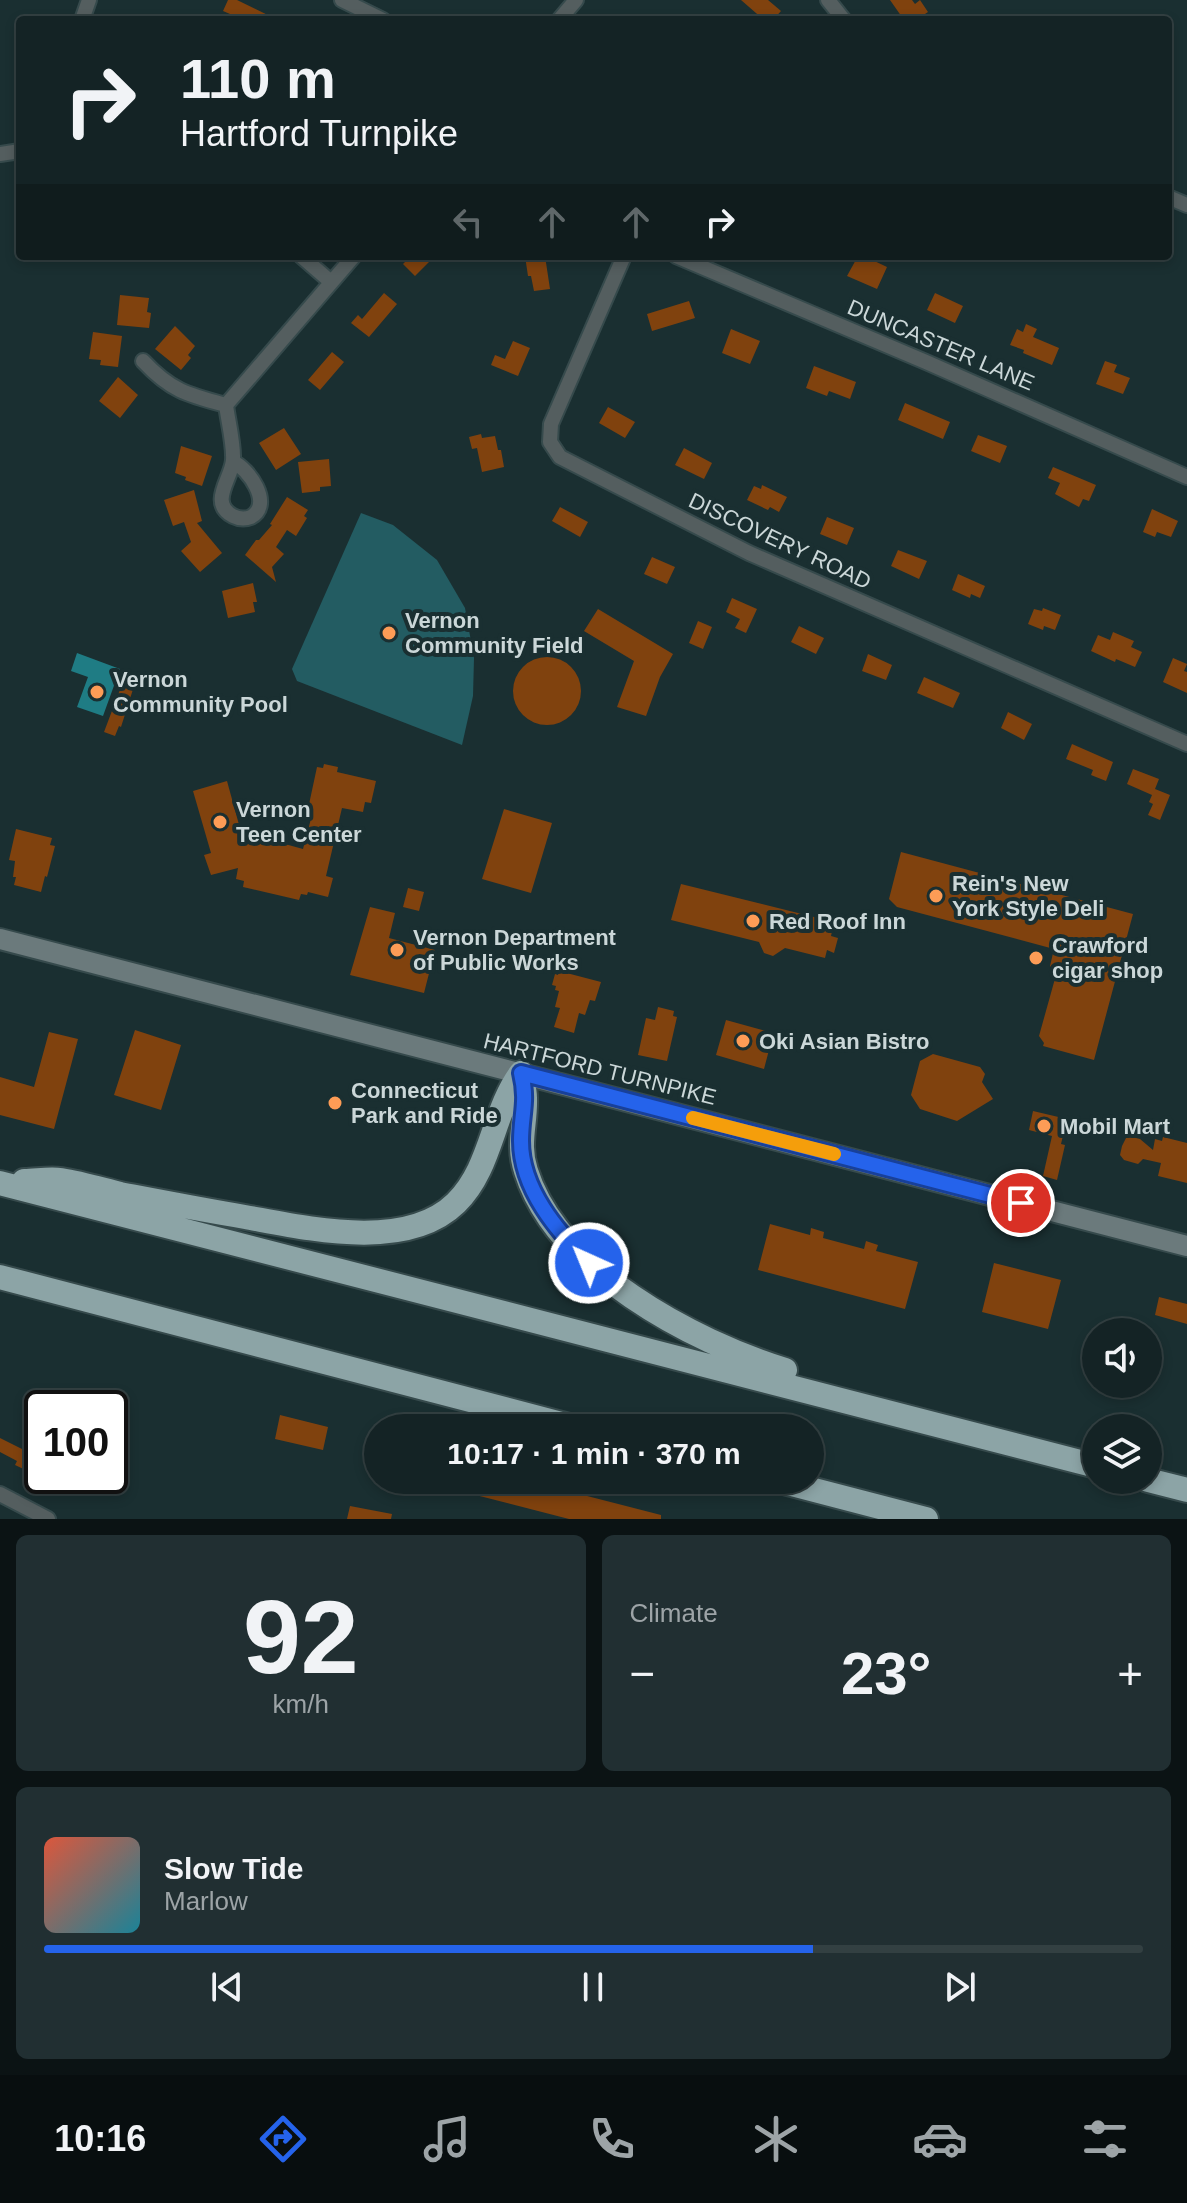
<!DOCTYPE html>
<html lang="en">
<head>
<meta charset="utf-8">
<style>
  :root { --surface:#142325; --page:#212f32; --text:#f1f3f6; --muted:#9da4a7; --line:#334042; --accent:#2563eb }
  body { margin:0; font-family:Arial,sans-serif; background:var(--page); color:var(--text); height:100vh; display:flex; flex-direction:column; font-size:30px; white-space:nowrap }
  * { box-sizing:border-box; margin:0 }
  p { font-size:26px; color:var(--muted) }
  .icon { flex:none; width:44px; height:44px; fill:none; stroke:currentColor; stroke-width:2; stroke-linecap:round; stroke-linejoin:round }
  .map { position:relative; height:1519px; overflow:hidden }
  .panel { display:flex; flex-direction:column; gap:16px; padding:16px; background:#0b1314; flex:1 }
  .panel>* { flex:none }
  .hud { position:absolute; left:16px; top:16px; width:1156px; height:244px; border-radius:8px; box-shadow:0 4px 12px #0003,0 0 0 2px var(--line); background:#142325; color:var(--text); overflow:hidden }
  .controls { position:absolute; left:1082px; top:1318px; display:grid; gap:16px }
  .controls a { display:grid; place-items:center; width:80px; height:80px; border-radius:50%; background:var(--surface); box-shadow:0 4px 12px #0003,0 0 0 2px var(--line); font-size:40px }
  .speed { position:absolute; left:24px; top:1390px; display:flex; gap:16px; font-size:40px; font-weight:700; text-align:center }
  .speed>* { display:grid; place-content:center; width:104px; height:104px; border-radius:50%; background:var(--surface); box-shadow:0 4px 12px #0003,0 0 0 2px var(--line); line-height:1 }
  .speed .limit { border:4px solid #111; border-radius:12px; background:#fff; color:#111 }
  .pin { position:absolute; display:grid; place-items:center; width:68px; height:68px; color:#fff; margin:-34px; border:4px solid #fff; border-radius:50%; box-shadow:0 2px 8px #0007 }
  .me { position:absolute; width:88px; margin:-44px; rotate:316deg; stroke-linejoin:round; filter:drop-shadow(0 0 6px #0008) }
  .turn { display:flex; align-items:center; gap:28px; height:168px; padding:0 32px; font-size:36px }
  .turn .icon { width:104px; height:104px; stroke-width:2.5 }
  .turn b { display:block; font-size:56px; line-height:68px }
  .lanes { display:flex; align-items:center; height:76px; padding:0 32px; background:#0003; justify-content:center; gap:40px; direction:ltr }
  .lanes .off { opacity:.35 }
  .big { font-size:60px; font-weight:800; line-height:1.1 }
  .panel .widget { flex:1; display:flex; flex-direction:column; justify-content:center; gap:12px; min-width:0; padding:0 28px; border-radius:12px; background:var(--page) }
  .panel .dial { align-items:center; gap:0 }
  .dial b { font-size:104px; line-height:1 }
  .song { display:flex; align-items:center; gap:24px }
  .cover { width:96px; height:96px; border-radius:12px; background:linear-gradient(135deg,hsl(10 70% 55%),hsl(190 70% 35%)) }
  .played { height:8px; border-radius:4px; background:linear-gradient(90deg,var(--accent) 70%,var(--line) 70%) }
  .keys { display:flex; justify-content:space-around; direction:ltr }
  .heat { display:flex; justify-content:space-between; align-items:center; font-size:44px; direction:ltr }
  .panel .tiles { flex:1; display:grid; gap:16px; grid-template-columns:1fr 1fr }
  .widget:last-child { grid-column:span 2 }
  .trip { position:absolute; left:364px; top:1414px; width:460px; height:80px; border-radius:40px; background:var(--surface); box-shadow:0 4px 12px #0003,0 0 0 2px var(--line); font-weight:800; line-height:80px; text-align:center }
  .menu { display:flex; height:128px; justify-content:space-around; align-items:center; background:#080e0f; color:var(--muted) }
  .menu .icon { width:56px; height:56px }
  .menu .current { color:var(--accent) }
  .menu b { font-size:36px; color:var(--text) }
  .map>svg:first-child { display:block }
  .green { fill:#235c62 }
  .water { fill:#1f7c84 }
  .building { fill:#80420e }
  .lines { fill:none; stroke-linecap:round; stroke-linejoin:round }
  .minor-casing { stroke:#364a4c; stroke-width:18 }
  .secondary-casing { stroke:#364a4c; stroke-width:24 }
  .motorway-casing { stroke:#364a4c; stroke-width:28 }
  .minor { stroke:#545e5f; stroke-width:14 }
  .secondary { stroke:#6b7a7c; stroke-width:20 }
  .motorway { stroke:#8ca4a6; stroke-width:24 }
  .route-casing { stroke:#184099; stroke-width:20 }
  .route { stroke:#2563eb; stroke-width:14 }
  .slow { stroke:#f59e0b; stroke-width:14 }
  .poi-dot { fill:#fd9c56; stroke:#1a2f31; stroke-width:3 }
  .labels { text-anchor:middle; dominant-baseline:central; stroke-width:8; stroke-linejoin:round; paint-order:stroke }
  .street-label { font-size:22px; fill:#cbd7d8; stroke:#1a2f31 }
  .poi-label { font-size:22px; font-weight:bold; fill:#cbd7d8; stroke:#1a2f31; text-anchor:start }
</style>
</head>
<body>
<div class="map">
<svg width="1187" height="1519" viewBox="0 0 1187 1519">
  <rect width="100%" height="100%" fill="#1a2f31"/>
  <!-- green -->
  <path class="green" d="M361,513L393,525L437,560L465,608L474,658L473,696L462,745L297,681L292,669Z"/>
  <!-- water -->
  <path class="water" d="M77,653L120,669L103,716L77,707L88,677L71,671Z"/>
  <!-- building -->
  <path class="building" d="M228,0H237L278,20H244L223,11Z
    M741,0H768L781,11L773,20H764Z
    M890,0H912L915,4L920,0L928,12L916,20H904Z
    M411,256H435L415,276L403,264Z
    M525,256H545L550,289L534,291L531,276H528Z
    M858,256H864L887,267L877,289L847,276Z
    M384,293L397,304L369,337L351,323L358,315L362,319Z
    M935,293L963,306L955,323L927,310Z
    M120,295L149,298L147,312L151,313L149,328L117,325Z
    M689,301L695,318L652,331L647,314Z
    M1026,324L1037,329L1033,337L1059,348L1052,365L1023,353L1024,350L1010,345L1017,329L1023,332Z
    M175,326L195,346L188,355L191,358L181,370L155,349Z
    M731,329L760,341L750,364L722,353Z
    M93,332L122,336L118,367L100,365L101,360L89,359Z
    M513,341L530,348L518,376L491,365L495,355L505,359Z
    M332,352L344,362L320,390L308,380Z
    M1105,361L1117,365L1114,372L1130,378L1123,394L1096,384Z
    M814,366L856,382L850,399L829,391L827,396L806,388Z
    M118,377L138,395L120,418L99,401Z
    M905,403L950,422L943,439L898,420Z
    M608,407L635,422L625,438L599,423Z
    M284,428L301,454L276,470L259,443Z
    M481,434L482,438L495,436L498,450H501L504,467L482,472L477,448L472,449L469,437Z
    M978,435L1007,446L1000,463L971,451Z
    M181,446L212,456L202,486L185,480L186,477L175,473Z
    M684,448L712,463L704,479L675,465Z
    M329,459L331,486L320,487V491L302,493L298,462Z
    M1053,467L1096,485L1089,501L1083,499L1079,507L1055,494L1060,483L1048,478Z
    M762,485L787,497L779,512L770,507L768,510L747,500L754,486L761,489Z
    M194,490L202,521L197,523L222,553L200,572L181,551L191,542L184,522L173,526L164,500Z
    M287,497L308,510L304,516L307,518L296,536L287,530L276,547L284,554L272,567L276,582L245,555L256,540H259L272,525L270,524Z
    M560,507L588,522L580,537L552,521Z
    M1152,509L1178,521L1171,537L1157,532L1155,537L1143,532Z
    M827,517L854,528L847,545L820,534Z
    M898,550L927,561L919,579L891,566Z
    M652,557L675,567L667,584L644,574Z
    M958,574L985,586L980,598L971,594L970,598L952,590Z
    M253,583L257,602H253L255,612L228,618L222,591Z
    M732,598L757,609L746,633L735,628L740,619L726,612Z
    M1043,608L1061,615L1055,630L1044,626L1043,630L1028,624L1034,609L1042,611Z
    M598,609L673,654L660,677L646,716L617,707L634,661L584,631Z
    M698,621L712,627L703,649L689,643Z
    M799,626L824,638L816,654L791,642Z
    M1113,632L1134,641L1131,647L1142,652L1135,667L1116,659L1115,662L1091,651L1098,635L1110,640Z
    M868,654L892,665L886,680L862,671Z
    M513 691a34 34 0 1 1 68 0a34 34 0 1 1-68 0Z
    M1173,658L1187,664L1184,671L1187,672V693L1163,682Z
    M924,677L960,693L953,708L917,693Z
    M124,679L135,683L121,727L119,726L115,736L104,732Z
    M1008,712L1032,724L1024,740L1001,728Z
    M1072,744L1113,762L1106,781L1091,775L1093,770L1066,759Z
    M324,764L338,767L337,772L376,781L371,803L365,802L363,812L342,808L326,876L333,878L328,897L308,892L307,895L301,894L299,900L243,887L244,881L236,879L238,868L211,875L204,855L211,853L193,791L227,781L241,832L303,849L313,811L308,809L317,767L323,768Z
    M1133,769L1159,779L1155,789L1170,795L1160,820L1148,815L1153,804L1149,802L1152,795L1127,784Z
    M504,809L552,823L531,893L482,879Z
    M16,829L52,838L50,845L55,846L47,877L45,876L41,892L14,885L16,877H13L15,861L9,860Z
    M901,852L1133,914L1094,1060L1043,1046L1044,1043L1039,1036L1056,975L1050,966L1054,949L897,907L889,899Z
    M681,884L834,922L831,936L838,938L834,953L827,950L825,958L785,948L773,956L764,953L759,942L671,920Z
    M408,888L424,892L419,911L403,907Z
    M370,907L395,913L389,938L435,950L424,993L350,975Z
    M559,971L601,982L595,1001L590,1000L585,1015L579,1013L574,1033L554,1027L560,1008L555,1007L559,991L555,990L556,986L552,985L555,974L558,975Z
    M658,1007L674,1011L673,1016L677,1017L667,1061L638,1055L646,1018L655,1020Z
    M726,1020L769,1032L764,1049L769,1050L764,1069L716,1055Z
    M135,1030L181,1045L161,1110L114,1095Z
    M49,1032L78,1039L54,1129L0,1115V1077L34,1087Z
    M933,1054L980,1067L985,1074L982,1082L993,1099L957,1121L920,1109L911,1095L920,1061Z
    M1033,1111L1067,1119L1061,1144L1065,1145L1057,1180L1043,1176L1052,1136L1029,1130Z
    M1132,1137L1140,1139L1153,1150L1155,1139L1162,1141L1163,1137L1187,1143V1183L1158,1176L1161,1163L1143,1159L1138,1164L1124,1160L1120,1155L1122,1146L1126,1138Z
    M770,1224L810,1235L811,1228L824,1232L823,1238L864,1249L866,1241L878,1245L876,1251L918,1262L905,1309L758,1270Z
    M994,1263L1061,1280L1048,1329L982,1312Z
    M1159,1297L1187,1304V1324L1155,1315Z
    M280,1415L328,1427L323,1450L275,1439Z
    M0,1438L40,1458L32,1473L15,1465L17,1461L0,1452Z
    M463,1480H525L661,1515V1519H569L460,1491Z
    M350,1506L392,1514L391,1519H347Z"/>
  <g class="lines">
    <!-- minor casing -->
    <g class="minor-casing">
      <path id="minor" d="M342,0L383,20
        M828,0L844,20
        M82,20L89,0
        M559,20L576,0
        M0,154L20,151
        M1168,197L1187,205
        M301,256L331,282
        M624,256L551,424L550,442L560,457L749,553L1187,744
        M676,256L926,362L1187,477
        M143,361C171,391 188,395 226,405
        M233,462C248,468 274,504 251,517C246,519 239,519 233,516C208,503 232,478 233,460C234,444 228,421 226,405L354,256
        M0,1494L48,1519"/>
    </g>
    <!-- secondary casing -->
    <g class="secondary-casing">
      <path id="secondary" d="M0,939L1187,1246"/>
    </g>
    <!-- motorway casing -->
    <g class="motorway-casing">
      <path id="motorway" d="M521,1073C522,1081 525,1089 525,1098C526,1124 517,1144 526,1171C557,1270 692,1341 785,1370
        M24,1181C36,1181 49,1178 61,1180C81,1183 100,1189 120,1194C162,1202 203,1210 245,1217C306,1228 406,1252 456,1203C492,1168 492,1112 521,1073
        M0,1183L1096,1466
        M0,1277L577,1428
        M776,1480L926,1519
        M1148,1480L1187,1490"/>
    </g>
    <!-- minor -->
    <use href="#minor" class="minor"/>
    <!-- secondary -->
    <use href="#secondary" class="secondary"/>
    <!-- motorway -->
    <use href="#motorway" class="motorway"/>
  </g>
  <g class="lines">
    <!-- route casing -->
    <g class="route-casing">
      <path id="route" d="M589,1263C557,1231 521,1189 521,1141C521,1114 528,1102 521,1073L1021,1203"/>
    </g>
    <!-- route -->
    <use href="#route" class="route"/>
    <!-- slow -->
    <path class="slow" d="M693,1118L834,1154"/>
  </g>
  <!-- markers -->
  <g class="poi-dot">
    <circle cx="389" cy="633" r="8"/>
    <circle cx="97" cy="692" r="8"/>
    <circle cx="220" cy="822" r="8"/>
    <circle cx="936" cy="896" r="8"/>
    <circle cx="753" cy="921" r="8"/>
    <circle cx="397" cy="950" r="8"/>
    <circle cx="1036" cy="958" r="8"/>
    <circle cx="743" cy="1041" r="8"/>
    <circle cx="335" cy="1103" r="8"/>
    <circle cx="1044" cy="1126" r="8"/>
  </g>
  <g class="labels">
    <!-- street labels -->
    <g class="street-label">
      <text transform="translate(941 345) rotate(23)">DUNCASTER LANE</text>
      <text transform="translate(780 541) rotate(25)">DISCOVERY ROAD</text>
      <text transform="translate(600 1069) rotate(14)">HARTFORD TURNPIKE</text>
    </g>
    <!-- poi labels -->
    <g class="poi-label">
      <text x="405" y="620">Vernon<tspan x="405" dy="25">Community Field</tspan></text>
      <text x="113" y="679">Vernon<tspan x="113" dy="25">Community Pool</tspan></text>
      <text x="236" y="809">Vernon<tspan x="236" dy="25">Teen Center</tspan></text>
      <text x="952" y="883">Rein's New<tspan x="952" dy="25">York Style Deli</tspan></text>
      <text x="769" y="921">Red Roof Inn</text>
      <text x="413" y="937">Vernon Department<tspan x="413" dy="25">of Public Works</tspan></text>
      <text x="1052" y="945">Crawford<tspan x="1052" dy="25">cigar shop</tspan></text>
      <text x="759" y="1041">Oki Asian Bistro</text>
      <text x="351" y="1090">Connecticut<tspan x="351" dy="25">Park and Ride</tspan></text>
      <text x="1060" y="1126">Mobil Mart</text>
    </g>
  </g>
</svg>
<div class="controls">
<a><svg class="icon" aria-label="sound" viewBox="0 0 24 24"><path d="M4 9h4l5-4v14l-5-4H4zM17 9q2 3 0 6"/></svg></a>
<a><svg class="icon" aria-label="layers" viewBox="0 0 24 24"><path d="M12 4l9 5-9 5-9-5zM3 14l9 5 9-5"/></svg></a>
</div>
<div class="speed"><div class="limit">100</div></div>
<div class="pin" style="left:1021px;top:1203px;background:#d93025"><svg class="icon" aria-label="arrive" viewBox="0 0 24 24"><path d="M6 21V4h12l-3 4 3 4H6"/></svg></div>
<svg class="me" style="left:589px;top:1263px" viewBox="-20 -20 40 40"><circle r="17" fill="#2563eb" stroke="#fff" stroke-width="3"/><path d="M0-11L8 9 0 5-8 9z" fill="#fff"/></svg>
<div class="trip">10:17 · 1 min · 370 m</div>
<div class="hud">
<div class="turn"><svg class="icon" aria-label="right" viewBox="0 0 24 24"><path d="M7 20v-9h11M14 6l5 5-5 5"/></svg><div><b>110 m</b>Hartford Turnpike</div></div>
<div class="lanes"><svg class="icon off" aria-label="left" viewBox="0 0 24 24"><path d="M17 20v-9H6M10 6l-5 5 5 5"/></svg><svg class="icon off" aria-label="ahead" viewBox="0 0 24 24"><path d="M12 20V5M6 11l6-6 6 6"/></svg><svg class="icon off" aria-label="ahead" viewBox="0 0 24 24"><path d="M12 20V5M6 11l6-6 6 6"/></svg><svg class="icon" aria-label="right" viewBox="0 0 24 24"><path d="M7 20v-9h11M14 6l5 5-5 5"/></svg></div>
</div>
</div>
<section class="panel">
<div class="tiles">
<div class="widget dial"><b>92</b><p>km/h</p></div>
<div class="widget"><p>Climate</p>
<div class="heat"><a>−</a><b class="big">23°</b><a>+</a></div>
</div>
<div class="widget">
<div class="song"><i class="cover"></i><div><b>Slow Tide</b><p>Marlow</p></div></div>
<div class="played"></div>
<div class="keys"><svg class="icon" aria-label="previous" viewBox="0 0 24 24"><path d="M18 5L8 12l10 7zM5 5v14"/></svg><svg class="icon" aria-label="pause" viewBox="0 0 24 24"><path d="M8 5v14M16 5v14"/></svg><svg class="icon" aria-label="next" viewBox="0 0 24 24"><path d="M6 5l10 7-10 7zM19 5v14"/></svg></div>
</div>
</div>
</section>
<nav class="menu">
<b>10:16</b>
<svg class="icon current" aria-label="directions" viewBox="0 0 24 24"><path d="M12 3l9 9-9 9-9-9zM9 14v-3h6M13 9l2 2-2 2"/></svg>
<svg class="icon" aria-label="music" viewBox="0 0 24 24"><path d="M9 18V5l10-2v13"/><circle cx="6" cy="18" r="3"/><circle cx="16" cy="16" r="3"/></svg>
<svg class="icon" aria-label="phone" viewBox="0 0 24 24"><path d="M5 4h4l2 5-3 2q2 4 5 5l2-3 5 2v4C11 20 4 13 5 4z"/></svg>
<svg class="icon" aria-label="climate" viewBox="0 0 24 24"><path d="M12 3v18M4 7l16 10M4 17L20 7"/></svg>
<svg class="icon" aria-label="car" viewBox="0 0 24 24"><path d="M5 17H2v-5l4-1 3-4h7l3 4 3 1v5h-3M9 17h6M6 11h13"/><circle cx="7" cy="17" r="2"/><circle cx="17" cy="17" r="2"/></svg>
<svg class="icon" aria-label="filters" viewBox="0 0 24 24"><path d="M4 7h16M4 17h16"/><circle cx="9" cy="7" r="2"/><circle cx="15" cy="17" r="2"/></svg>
</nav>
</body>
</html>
